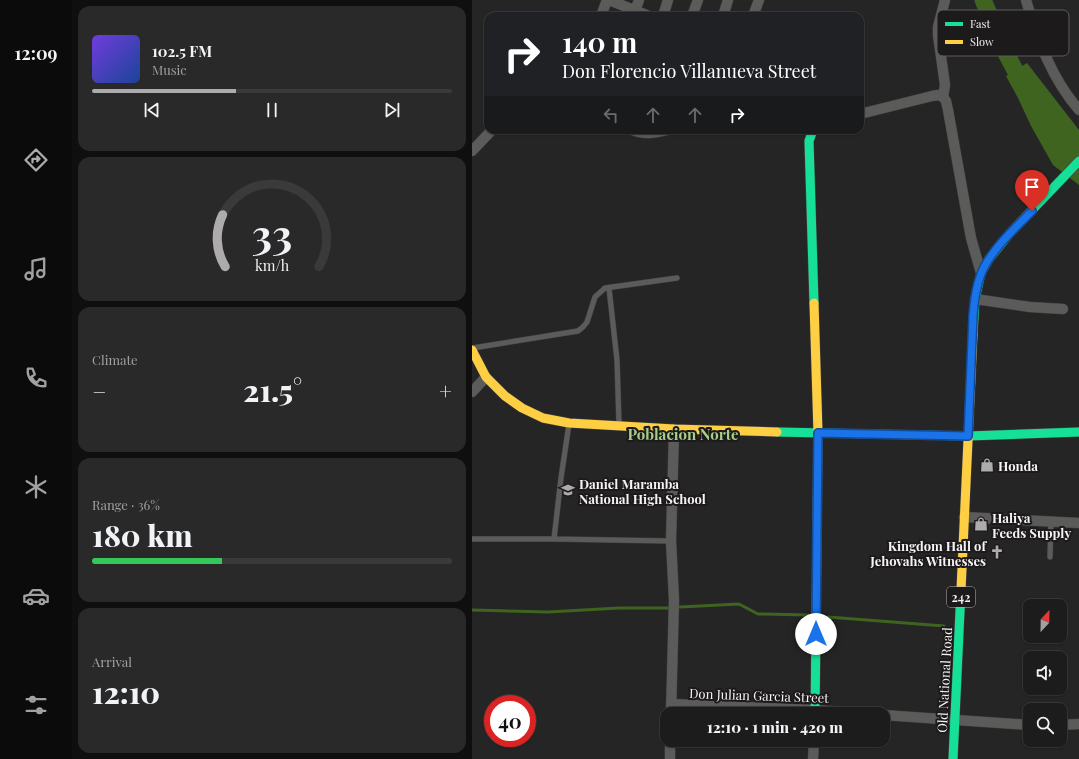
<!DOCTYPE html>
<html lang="en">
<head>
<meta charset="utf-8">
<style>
  :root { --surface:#1c1c1c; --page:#292929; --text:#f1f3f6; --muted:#a0a1a3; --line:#3a3a3b; --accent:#adabab }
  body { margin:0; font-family:"Playfair Display",serif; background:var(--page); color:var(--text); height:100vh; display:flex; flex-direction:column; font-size:15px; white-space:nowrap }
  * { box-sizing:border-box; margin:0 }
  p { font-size:13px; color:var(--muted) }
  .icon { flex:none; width:22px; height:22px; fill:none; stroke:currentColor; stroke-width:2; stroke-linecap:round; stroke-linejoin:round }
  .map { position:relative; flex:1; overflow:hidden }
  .panel { display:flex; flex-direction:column; gap:6px; padding:6px; background:#0f0f0f; width:400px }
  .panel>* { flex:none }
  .top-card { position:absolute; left:12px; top:12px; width:380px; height:122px; border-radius:12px; box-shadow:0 1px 3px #0004,0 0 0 1px var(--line); background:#202124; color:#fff; overflow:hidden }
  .needle { width:26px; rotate:22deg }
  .controls { position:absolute; left:551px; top:599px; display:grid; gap:8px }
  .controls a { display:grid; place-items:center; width:44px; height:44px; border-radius:8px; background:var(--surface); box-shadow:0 1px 3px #0004,0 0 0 1px var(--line); font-size:20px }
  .speed { position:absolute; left:12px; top:695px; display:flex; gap:8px; font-size:20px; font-weight:700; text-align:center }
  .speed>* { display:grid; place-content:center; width:52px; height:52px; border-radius:50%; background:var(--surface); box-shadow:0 1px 3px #0004,0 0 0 1px var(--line); line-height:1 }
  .speed .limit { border:6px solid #d22; background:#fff; color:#111 }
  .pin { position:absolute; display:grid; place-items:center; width:34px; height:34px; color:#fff; margin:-41px -17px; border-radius:50% 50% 50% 0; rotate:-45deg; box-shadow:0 0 4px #0007 }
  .pin .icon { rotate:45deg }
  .me { position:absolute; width:44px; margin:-22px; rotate:0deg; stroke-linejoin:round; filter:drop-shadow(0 0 3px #0008) }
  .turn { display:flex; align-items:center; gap:14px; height:84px; padding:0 12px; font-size:18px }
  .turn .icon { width:52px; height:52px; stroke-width:2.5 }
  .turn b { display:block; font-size:28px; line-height:34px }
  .lanes { display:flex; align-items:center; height:38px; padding:0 12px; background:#0003; justify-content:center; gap:20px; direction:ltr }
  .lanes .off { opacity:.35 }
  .big { font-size:30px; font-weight:800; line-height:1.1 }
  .panel .widget { flex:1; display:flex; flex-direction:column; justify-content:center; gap:6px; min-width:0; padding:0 14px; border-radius:12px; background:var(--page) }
  .panel .dial { align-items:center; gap:0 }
  .dial svg { height:104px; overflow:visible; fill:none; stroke:var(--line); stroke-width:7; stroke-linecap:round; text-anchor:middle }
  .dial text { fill:var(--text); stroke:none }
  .song { display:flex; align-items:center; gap:12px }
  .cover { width:48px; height:48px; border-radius:6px; background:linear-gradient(135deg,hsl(260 70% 55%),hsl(220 70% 35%)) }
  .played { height:4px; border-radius:2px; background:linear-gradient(90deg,var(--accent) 40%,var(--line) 40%) }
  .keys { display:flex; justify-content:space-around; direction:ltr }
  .heat { display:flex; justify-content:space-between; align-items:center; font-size:22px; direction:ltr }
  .charge { height:6px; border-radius:3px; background:linear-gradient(90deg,#34c759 36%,var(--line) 0) }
  .trip { position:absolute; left:188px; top:707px; width:230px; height:40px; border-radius:12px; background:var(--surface); box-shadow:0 1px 3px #0004,0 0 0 1px var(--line); font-weight:800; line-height:40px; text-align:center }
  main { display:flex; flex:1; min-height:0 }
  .tabs { display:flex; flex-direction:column; width:72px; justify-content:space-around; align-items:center; background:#0b0b0b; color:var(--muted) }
  .tabs .icon { width:28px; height:28px }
  .tabs .on { color:var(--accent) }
  .tabs b { font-size:18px; color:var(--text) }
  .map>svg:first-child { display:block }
  .water { fill:#3f6420 }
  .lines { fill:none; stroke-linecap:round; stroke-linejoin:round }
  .stream { stroke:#3f6420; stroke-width:3 }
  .river { stroke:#3f6420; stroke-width:17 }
  .lane-casing { stroke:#434242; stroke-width:6 }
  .street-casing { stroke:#434242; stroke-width:11 }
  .fast-casing { stroke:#434242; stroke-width:10 }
  .slow-casing { stroke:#434242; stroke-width:10 }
  .lane { stroke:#5b5b5a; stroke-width:5 }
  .street { stroke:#5b5b5a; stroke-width:10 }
  .fast { stroke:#16e098; stroke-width:9 }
  .slow { stroke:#ffcf43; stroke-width:9 }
  .route-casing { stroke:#114b97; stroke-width:10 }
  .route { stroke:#1a73e8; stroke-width:7 }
  .labels { text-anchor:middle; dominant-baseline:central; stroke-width:4; stroke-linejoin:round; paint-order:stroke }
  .shield { fill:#1d1a1b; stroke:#b4b2b2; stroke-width:1 }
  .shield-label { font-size:12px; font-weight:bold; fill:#f5f3f3 }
  .poi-label { font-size:13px; font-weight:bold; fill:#f5f3f3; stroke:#1d1a1b; text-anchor:start }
  .street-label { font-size:13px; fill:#f5f3f3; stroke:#1d1a1b }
  .quarter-label { font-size:15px; font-weight:bold; fill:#a6ce8b; stroke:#1d1a1b }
  .key { fill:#1d1a1b; stroke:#5e5b5c; stroke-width:1 }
  .key-label { font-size:11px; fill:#f5f3f3 }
</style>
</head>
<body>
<main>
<nav class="tabs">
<b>12:09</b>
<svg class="icon on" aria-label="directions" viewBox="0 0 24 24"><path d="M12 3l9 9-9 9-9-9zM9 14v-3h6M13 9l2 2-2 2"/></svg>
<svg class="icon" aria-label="music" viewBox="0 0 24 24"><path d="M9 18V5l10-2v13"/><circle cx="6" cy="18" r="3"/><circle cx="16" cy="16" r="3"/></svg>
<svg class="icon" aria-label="phone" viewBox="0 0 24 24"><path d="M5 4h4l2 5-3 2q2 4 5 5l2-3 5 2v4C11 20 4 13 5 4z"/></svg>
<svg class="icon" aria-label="climate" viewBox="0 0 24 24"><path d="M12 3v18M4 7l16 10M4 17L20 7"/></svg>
<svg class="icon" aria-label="car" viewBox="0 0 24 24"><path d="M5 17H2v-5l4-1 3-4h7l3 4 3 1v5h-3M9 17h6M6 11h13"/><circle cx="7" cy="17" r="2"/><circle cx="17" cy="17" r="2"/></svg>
<svg class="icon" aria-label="filters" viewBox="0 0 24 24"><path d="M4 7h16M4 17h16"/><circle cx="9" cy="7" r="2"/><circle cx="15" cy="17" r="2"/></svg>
</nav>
<section class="panel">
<div class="widget">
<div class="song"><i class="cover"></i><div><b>102.5 FM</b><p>Music</p></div></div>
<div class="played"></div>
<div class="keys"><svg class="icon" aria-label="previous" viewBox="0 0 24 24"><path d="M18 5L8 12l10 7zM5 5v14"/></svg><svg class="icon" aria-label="pause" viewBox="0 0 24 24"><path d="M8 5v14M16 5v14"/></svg><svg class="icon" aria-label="next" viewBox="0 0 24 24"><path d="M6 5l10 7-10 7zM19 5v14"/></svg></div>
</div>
<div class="widget dial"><svg viewBox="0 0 100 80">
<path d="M14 69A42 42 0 1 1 86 69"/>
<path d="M14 69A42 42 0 0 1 12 29" stroke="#adabab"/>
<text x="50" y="56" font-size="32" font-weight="700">33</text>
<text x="50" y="72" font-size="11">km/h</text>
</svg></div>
<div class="widget"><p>Climate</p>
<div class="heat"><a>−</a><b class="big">21.5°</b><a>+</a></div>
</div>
<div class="widget"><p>Range · 36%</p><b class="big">180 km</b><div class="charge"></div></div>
<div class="widget"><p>Arrival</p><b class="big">12:10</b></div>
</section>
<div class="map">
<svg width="607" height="759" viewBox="0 0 607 759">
  <rect width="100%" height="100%" fill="#262525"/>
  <!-- water -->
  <path class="water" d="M555,63L607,130V185L581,165L559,126L546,98L534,76Z"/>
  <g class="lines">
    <!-- stream -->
    <path class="stream" d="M208,607L267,604L286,614L337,615
      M0,610L76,612L147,608H198
      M356,617L472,626"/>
    <!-- river -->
    <path class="river" d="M511,0L535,55L554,91"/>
    <!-- lane casing -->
    <g class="lane-casing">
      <path id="lane" d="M137,288L145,360L147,424
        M1,348L106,331L111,327L115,322L123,297L133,288L205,278
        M97,424L89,478L82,539L199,541
        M0,539H82
        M578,557L579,521"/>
    </g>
    <!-- street casing -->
    <g class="street-casing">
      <path id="street" d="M137,0L177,16
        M554,0C565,39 580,79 607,110
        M129,16L135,0
        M161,16L167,0
        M191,16L196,0
        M220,16L226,0
        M251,16L256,0
        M281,16L287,0
        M471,97L474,101L476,110L499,238L509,273
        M471,97L473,85L466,35V27L473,0
        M388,114L460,96L466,95L471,97
        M160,130C172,135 183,133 196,130
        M0,151L20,130
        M503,299L558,307L591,309
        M0,392L14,377
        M492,517L607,523
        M199,704L343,710L398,714
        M199,714L202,600L199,541L202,429
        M411,715L558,725
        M588,725L607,724
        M198,759V740
        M341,759L342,740"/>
    </g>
    <!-- fast casing -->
    <g class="fast-casing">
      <path id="fast" d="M341,130L337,141L342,303
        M501,334L503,299L509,273L517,259L538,233L607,161
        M305,432L496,436L607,432
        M343,714L344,630
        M481,759L489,590"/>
    </g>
    <!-- slow casing -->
    <g class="slow-casing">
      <path id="slow" d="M342,303L346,433L344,630
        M0,350L14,377L33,396L50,408L71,418L97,423L202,429L305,432
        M489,590L501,334"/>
    </g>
    <!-- lane -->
    <use href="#lane" class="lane"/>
    <!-- street -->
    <use href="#street" class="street"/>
    <!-- fast -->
    <use href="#fast" class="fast"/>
    <!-- slow -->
    <use href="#slow" class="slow"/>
  </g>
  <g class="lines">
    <!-- route casing -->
    <g class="route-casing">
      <path id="route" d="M344,634L346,433L496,436L501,316C502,302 504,287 509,274C518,251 543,228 560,211"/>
    </g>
    <!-- route -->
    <use href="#route" class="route"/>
  </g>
  <!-- icons -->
  <defs>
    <g id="shop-bare" transform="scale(1.08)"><path d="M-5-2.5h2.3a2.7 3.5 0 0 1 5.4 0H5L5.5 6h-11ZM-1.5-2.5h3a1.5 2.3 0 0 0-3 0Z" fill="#adabab" stroke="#1d1a1b" stroke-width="2.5" paint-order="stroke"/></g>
    <g id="school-bare" transform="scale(1.08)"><path d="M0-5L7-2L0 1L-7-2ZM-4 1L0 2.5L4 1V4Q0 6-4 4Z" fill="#adabab" stroke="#1d1a1b" stroke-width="2.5" paint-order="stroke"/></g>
    <g id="church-bare" transform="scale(1.08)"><path d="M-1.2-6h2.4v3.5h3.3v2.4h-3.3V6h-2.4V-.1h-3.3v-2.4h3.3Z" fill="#adabab" stroke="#1d1a1b" stroke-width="2.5" paint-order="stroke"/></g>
  </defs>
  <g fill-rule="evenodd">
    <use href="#shop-bare" x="515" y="465"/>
    <use href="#school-bare" x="96" y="490"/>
    <use href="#shop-bare" x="509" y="524"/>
    <use href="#church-bare" x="525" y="552"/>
  </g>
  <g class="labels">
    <!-- shield labels -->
    <rect class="shield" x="475" y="587" width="28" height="20" rx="3"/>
    <g class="shield-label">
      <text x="489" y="597">242</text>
    </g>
    <!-- poi labels -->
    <g class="poi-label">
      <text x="526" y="465">Honda</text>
      <text x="107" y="483">Daniel Maramba<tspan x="107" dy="15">National High School</tspan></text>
      <text x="520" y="517">Haliya<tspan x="520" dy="15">Feeds Supply</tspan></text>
      <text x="514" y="545" text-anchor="end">Kingdom Hall of<tspan x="514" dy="15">Jehovahs Witnesses</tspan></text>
    </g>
    <!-- street labels -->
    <g class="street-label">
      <text transform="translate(472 680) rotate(-87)">Old National Road</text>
      <text transform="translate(287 695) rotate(2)">Don Julian Garcia Street</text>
    </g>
    <!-- quarter labels -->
    <g class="quarter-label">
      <text x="211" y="434">Poblacion Norte</text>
    </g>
  </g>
  <!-- legend -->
  <rect x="465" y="10" width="132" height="46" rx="6" class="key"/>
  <rect x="473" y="22" width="18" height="4" fill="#16e098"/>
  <rect x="473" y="40" width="18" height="4" fill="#ffcf43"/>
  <g class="key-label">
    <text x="498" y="28">Fast</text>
    <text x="498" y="46">Slow</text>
  </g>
</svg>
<div class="controls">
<a><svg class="needle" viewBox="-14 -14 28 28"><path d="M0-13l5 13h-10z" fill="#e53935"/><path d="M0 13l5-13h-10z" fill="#a0a1a3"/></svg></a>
<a><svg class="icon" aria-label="sound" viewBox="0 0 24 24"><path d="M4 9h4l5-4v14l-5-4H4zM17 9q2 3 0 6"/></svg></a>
<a><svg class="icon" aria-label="search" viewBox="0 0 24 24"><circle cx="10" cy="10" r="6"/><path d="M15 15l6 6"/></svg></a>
</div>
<div class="speed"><div class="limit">40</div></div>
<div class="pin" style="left:560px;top:211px;background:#d93025"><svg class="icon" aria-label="arrive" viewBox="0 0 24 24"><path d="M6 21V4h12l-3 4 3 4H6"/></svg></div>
<svg class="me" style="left:344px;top:634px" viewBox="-20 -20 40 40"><circle r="19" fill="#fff"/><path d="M0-13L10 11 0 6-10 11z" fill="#1a73e8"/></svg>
<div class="trip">12:10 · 1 min · 420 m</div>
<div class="top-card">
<div class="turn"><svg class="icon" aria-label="right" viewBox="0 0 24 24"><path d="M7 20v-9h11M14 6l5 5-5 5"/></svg><div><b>140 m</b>Don Florencio Villanueva Street</div></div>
<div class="lanes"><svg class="icon off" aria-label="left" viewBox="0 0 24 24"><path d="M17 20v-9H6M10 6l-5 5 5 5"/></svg><svg class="icon off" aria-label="ahead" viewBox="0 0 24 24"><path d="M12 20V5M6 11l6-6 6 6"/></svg><svg class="icon off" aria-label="ahead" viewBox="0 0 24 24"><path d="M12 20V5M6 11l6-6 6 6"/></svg><svg class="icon" aria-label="right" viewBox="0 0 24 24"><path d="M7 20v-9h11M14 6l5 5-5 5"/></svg></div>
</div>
</div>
</main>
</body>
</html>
